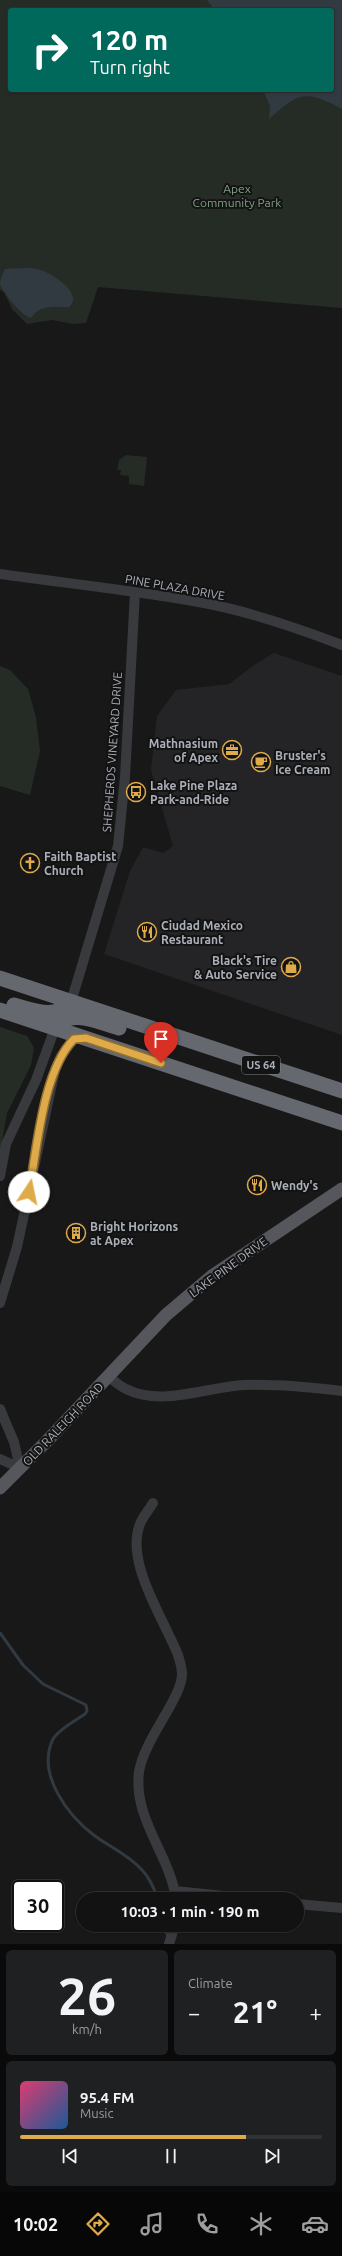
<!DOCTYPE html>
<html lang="en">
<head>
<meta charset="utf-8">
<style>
  :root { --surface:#121213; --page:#1f2021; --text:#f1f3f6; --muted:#9c9ea0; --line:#313233; --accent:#dfaa4a }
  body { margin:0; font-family:Ubuntu,sans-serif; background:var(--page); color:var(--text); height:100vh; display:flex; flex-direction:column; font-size:15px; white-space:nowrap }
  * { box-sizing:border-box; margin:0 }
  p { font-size:13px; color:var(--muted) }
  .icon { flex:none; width:22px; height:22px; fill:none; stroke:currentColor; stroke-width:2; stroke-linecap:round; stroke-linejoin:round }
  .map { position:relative; height:1944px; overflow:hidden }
  .drawer { display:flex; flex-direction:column; gap:6px; padding:6px; background:#0a0a0a; flex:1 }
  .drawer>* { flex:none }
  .guide { position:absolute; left:8px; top:8px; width:326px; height:84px; border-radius:4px; box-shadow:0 1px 3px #0004,0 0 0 1px var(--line); background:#00695c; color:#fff; overflow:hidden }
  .speed { position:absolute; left:12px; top:1880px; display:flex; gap:8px; font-size:20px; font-weight:700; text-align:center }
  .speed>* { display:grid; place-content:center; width:52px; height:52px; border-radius:50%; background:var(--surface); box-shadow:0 1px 3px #0004,0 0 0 1px var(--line); line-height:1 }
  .speed .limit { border:2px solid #111; border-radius:6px; background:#fff; color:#111 }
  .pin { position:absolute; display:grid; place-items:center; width:34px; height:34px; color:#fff; margin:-41px -17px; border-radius:50% 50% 50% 0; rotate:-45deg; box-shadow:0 0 4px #0007 }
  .pin .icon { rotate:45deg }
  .me { position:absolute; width:44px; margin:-22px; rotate:11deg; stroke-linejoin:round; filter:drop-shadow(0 0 3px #0008) }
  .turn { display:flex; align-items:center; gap:14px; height:84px; padding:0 16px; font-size:18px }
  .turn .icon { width:52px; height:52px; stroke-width:2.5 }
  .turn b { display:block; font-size:28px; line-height:34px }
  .big { font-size:30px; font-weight:600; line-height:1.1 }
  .drawer .tile { flex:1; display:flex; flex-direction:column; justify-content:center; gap:6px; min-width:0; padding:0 14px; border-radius:6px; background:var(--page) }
  .drawer .dial { align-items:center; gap:0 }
  .dial b { font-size:52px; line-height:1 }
  .song { display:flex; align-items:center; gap:12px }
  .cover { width:48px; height:48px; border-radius:6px; background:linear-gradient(135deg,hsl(340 70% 55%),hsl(210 70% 35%)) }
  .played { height:4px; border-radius:2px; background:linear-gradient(90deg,var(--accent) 75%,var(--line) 75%) }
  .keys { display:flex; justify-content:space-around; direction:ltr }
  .heat { display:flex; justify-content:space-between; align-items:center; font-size:22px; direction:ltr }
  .drawer .tiles { flex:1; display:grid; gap:6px; grid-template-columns:1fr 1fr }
  .tile:last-child { grid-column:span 2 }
  .trip { position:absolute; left:76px; top:1892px; width:228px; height:40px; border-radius:20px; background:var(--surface); box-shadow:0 1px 3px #0004,0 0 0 1px var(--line); font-weight:600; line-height:40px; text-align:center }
  .tabs { display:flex; height:64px; justify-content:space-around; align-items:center; background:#070708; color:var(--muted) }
  .tabs .icon { width:28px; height:28px }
  .tabs .selected { color:var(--accent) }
  .tabs b { font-size:18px; color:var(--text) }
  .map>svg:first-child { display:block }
  .built { fill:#242426 }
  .green { fill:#242c25; fill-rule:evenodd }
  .water { fill:#323a41 }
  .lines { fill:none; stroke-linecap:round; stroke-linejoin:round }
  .stream { stroke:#323a41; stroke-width:3 }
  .minor { stroke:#393a3e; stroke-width:10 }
  .major { stroke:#55575d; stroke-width:13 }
  .highway { stroke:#65686e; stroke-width:15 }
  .route-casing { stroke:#916e30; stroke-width:10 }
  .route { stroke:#dfaa4a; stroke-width:7 }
  .labels { text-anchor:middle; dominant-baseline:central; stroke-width:4; stroke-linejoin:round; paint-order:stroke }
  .shield { fill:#131314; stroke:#7d8087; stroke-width:1 }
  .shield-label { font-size:11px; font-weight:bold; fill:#abafb8 }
  .park-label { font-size:12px; fill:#84a185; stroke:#131314 }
  .street-label { font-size:12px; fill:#abafb8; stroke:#131314 }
  .poi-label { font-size:12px; font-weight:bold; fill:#abafb8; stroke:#131314; text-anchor:start }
</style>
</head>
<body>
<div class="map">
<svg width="342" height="1944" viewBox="0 0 342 1944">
  <rect width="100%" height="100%" fill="#181819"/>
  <!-- built -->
  <path class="built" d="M274,653L342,676V1035L104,954L130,871L143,847L163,853L173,846L151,770L157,716L176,690L229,684L254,665Z"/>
  <!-- green -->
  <path class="green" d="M0,0H342V308L98,287L86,323L73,324L52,320L27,324L12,309L4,292L0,290ZM10,10H332V90H10Z
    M126,455L147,457L144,486L129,484V476L120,475L121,470H117L119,460Z
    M0,666L10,670L28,689L36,717L40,751L30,795L0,786Z
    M0,1027L27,1036L34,1048L31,1065L7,1113L0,1153Z"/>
  <!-- water -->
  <path class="water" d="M207,0H342V109C305,89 298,93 269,119L270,106L263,90H332V10H215Z
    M5,269C15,269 27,267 37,269C49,271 85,293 69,307C54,307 40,304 31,318C23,317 2,292 0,284C0,279 3,274 5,269Z"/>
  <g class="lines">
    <!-- stream -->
    <path class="stream" d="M0,1633L23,1665L43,1684L86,1705L87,1711L85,1714C75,1721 59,1729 53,1739C36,1774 68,1816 95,1836C110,1847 129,1855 142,1870C150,1878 154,1888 158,1899
      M162,1925L168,1936"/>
    <!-- minor -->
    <path class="minor" d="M0,574C71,584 143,591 214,605C257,614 300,629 342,645
      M71,1002L118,846L125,777L135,592
      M0,1176L6,1144L36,1080L55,1028
      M0,1303L17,1247L55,1070L61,1056L74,1039H83
      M109,1377C114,1381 120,1386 126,1389C162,1407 206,1387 244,1385C277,1384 309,1387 342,1391
      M0,1409L14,1442L20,1468
      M0,1459L20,1468
      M153,1503C149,1510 143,1516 140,1524C127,1557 154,1603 168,1633C174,1646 181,1658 182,1673C183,1697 144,1739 139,1772C133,1819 170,1855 176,1899
      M175,1891L253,1899
      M297,1904L342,1908
      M169,1944L175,1925"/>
    <!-- major -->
    <path class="major" d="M0,1488L48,1440L166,1315L212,1276L342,1189"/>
    <!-- highway -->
    <path class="highway" d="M0,978L342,1091
      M14,1005C33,1010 55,1020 70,1003
      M0,1010L342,1123
      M55,1028C69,1007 100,1023 119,1028"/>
  </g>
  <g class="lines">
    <!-- route casing -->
    <g class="route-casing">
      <path id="route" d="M29,1192C37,1149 43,1070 74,1039L86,1038L161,1063"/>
    </g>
    <!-- route -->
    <use href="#route" class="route"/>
  </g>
  <!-- icons -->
  <defs>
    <g id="office-ring" transform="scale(1)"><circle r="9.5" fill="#131314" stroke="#dfaa4a" stroke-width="1.5"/><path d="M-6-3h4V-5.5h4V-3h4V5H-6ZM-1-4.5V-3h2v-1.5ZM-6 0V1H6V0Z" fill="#dfaa4a"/></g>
    <g id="cafe-ring" transform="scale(1)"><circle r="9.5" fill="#131314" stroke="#dfaa4a" stroke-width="1.5"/><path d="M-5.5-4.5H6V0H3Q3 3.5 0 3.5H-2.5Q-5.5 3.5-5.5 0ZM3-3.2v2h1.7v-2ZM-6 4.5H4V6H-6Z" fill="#dfaa4a"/></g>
    <g id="bus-ring" transform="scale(1)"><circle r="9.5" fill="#131314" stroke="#dfaa4a" stroke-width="1.5"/><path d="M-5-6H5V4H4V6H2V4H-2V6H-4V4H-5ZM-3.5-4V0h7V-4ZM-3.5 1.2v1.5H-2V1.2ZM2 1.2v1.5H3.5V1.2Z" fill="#dfaa4a"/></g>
    <g id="church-ring" transform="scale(1)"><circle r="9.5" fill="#131314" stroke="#dfaa4a" stroke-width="1.5"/><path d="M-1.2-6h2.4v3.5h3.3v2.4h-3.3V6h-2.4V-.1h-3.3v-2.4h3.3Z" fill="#dfaa4a"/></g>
    <g id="restaurant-ring" transform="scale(1)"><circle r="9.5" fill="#131314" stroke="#dfaa4a" stroke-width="1.5"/><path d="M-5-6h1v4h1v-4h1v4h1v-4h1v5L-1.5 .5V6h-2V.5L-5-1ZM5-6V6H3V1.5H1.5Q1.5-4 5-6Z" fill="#dfaa4a"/></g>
    <g id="shop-ring" transform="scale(1)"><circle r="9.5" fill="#131314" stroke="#dfaa4a" stroke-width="1.5"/><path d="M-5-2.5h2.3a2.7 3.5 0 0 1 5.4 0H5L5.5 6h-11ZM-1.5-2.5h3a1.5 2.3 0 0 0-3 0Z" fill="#dfaa4a"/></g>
    <g id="building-ring" transform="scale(1)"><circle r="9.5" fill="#131314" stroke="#dfaa4a" stroke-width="1.5"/><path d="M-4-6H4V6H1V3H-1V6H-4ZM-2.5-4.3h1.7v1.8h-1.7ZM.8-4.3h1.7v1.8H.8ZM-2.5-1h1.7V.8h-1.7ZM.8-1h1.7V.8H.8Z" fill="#dfaa4a"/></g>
  </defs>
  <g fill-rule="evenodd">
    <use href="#office-ring" x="232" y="750"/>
    <use href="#cafe-ring" x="261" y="762"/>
    <use href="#bus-ring" x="136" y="792"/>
    <use href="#church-ring" x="30" y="863"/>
    <use href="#restaurant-ring" x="147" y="932"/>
    <use href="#shop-ring" x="291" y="967"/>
    <use href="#restaurant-ring" x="257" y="1185"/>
    <use href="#building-ring" x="76" y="1233"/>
  </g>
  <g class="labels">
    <!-- shield labels -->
    <rect class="shield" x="242" y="1056" width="38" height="18" rx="3"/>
    <g class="shield-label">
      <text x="261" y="1065">US 64</text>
    </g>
    <!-- park labels -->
    <g class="park-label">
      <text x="237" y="188">Apex<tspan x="237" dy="14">Community Park</tspan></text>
    </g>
    <!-- street labels -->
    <g class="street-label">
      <text transform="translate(175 587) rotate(10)">PINE PLAZA DRIVE</text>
      <text transform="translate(112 752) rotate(-86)">SHEPHERDS VINEYARD DRIVE</text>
      <text transform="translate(228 1267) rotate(-36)">LAKE PINE DRIVE</text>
      <text transform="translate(63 1424) rotate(-46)">OLD RALEIGH ROAD</text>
    </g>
    <!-- poi labels -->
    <g class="poi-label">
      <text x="218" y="743" text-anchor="end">Mathnasium<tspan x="218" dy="14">of Apex</tspan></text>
      <text x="275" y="755">Bruster's<tspan x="275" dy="14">Ice Cream</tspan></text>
      <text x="150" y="785">Lake Pine Plaza<tspan x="150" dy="14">Park-and-Ride</tspan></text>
      <text x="44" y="856">Faith Baptist<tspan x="44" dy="14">Church</tspan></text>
      <text x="161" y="925">Ciudad Mexico<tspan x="161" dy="14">Restaurant</tspan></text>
      <text x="277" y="960" text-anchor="end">Black's Tire<tspan x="277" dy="14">&amp; Auto Service</tspan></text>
      <text x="271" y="1185">Wendy's</text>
      <text x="90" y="1226">Bright Horizons<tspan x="90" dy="14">at Apex</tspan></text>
    </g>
  </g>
</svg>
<div class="speed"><div class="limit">30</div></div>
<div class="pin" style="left:161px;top:1063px;background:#d93025"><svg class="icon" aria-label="arrive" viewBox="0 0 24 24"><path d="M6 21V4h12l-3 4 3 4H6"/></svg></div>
<svg class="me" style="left:29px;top:1192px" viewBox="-20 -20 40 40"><circle r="19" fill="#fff"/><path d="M0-13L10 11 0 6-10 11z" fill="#dfaa4a"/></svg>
<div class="trip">10:03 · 1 min · 190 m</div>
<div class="guide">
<div class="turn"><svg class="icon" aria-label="right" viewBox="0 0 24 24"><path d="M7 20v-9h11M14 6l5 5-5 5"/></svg><div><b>120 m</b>Turn right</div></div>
</div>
</div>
<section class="drawer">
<div class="tiles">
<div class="tile dial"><b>26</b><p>km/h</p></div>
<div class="tile"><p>Climate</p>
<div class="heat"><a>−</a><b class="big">21°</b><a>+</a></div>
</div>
<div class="tile">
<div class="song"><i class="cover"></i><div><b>95.4 FM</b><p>Music</p></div></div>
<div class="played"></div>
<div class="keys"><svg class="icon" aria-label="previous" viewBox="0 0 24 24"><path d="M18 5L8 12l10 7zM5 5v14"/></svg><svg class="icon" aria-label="pause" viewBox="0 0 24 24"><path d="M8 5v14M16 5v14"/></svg><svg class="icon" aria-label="next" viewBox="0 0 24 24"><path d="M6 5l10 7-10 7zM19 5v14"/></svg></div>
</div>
</div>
</section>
<nav class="tabs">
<b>10:02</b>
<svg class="icon selected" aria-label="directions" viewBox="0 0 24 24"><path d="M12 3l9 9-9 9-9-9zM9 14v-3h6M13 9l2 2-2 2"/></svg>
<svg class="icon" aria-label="music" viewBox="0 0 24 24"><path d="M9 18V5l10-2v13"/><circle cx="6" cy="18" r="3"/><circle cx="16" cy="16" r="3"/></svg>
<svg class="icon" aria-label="phone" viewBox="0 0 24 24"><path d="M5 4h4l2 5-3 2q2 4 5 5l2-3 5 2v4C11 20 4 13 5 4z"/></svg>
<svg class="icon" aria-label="climate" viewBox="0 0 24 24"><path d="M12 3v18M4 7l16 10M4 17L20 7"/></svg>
<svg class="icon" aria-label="car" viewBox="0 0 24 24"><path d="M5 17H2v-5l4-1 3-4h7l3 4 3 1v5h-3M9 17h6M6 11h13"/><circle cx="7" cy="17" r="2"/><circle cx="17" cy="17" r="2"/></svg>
</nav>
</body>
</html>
